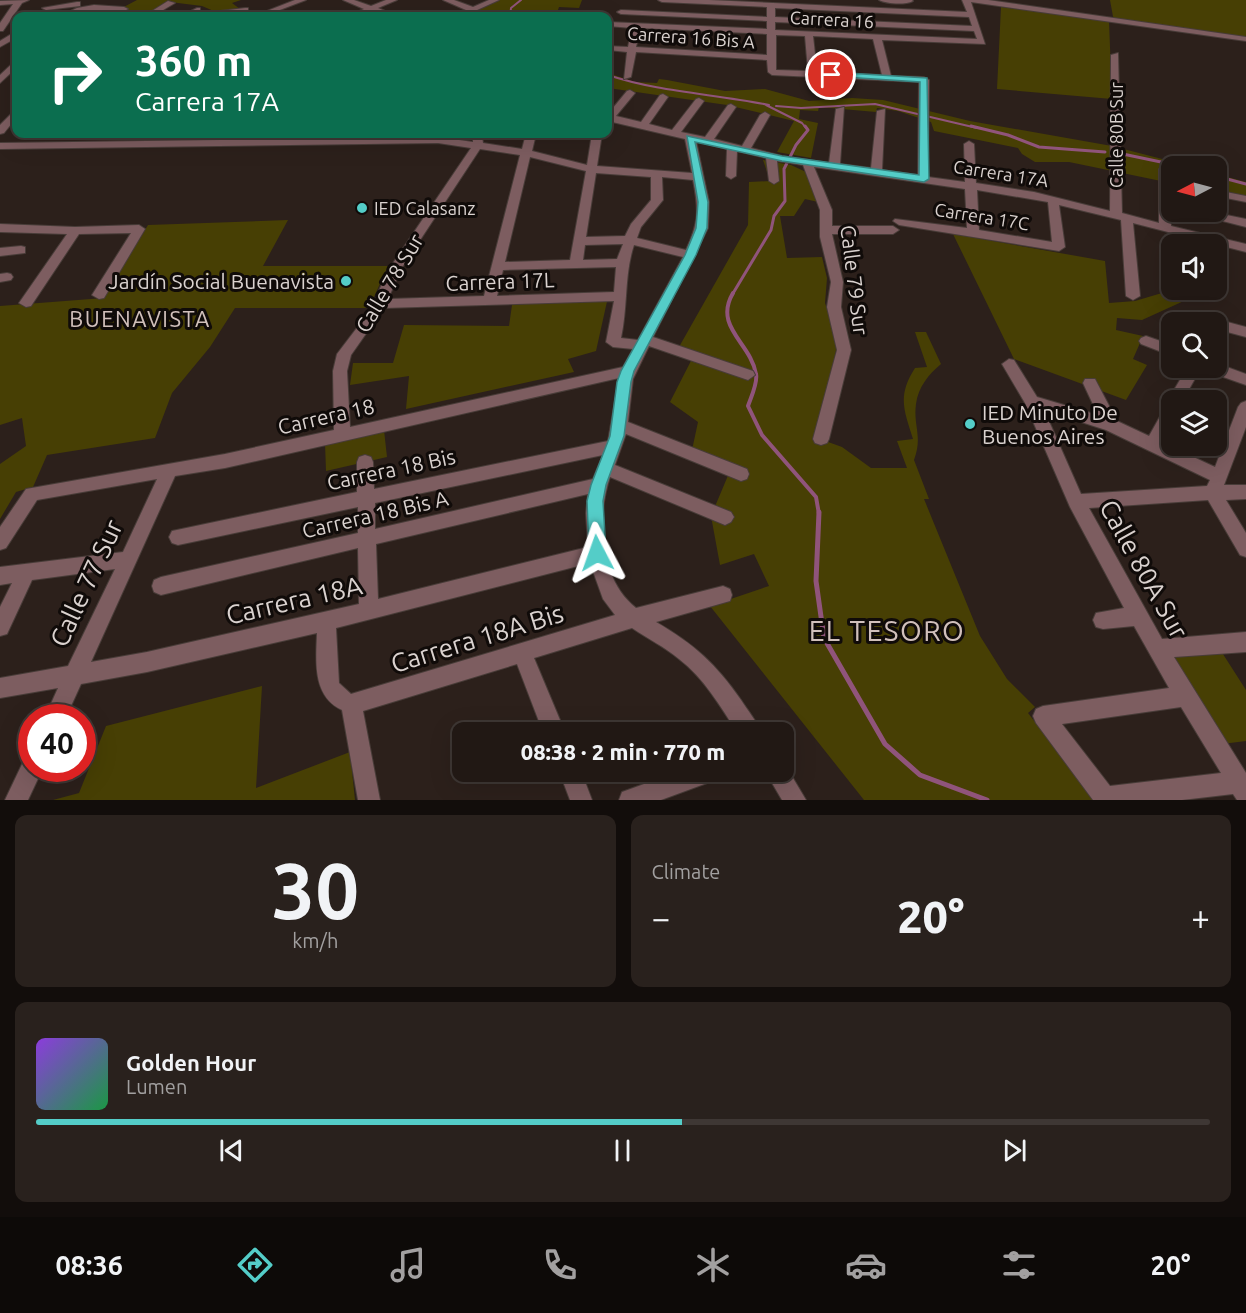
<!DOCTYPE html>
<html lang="en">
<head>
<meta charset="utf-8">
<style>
  :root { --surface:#211814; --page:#29211d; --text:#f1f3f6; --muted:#a2a0a0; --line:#3e3734; --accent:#54cdc8 }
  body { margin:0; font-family:Ubuntu,sans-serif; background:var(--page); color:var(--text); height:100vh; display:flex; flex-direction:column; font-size:22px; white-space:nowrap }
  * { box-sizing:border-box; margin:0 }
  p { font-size:20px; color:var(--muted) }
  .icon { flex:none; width:33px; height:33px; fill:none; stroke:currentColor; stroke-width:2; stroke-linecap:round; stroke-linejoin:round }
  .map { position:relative; height:800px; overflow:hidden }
  .side { display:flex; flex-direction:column; gap:15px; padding:15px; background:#120d0b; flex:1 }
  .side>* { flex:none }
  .top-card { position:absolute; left:12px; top:12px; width:600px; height:126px; border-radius:12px; box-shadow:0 6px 24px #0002,0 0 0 2px var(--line); background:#0b6e4f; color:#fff; overflow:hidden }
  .needle { width:39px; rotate:264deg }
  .buttons { position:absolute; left:1161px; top:156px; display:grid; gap:12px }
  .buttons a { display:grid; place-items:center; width:66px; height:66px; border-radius:12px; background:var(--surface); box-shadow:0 6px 24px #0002,0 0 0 2px var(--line); font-size:30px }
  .speed { position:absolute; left:18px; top:704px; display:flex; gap:12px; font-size:30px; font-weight:700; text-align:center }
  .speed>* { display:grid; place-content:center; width:78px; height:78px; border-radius:50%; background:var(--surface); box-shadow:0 6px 24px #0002,0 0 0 2px var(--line); line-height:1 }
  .speed .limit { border:9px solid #d22; background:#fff; color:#111 }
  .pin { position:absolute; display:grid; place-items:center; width:51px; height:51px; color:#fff; margin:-26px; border:3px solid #fff; border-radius:50%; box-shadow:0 2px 6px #0007 }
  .me { position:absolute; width:66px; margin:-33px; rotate:356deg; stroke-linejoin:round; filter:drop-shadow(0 0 4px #0008) }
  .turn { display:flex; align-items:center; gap:21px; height:126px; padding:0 24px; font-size:27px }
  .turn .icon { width:78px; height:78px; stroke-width:2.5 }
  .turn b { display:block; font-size:42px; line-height:51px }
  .big { font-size:45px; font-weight:800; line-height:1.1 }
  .side .widget { flex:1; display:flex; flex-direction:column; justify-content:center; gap:9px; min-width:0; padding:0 21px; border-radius:12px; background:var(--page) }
  .side .dial { align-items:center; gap:0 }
  .dial b { font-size:78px; line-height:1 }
  .song { display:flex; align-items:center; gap:18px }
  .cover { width:72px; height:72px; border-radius:9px; background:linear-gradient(135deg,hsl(270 70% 55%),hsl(140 70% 35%)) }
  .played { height:6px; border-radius:3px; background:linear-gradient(90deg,var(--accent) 55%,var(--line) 55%) }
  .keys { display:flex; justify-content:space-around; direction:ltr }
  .heat { display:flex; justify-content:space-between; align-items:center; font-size:33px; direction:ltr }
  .side .tiles { flex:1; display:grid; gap:15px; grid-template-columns:1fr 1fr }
  .widget:last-child { grid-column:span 2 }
  .trip { position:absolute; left:452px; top:722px; width:342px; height:60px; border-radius:12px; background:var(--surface); box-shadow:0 6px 24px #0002,0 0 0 2px var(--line); font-weight:800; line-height:60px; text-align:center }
  .dock { display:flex; height:96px; justify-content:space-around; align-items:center; background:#0d0a08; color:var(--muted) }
  .dock .icon { width:42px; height:42px }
  .dock .current { color:var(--accent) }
  .dock b { font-size:27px; color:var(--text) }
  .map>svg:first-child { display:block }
  .green { fill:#473f04 }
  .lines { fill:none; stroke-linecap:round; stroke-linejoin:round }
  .stream-far3 { stroke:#90547b; stroke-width:2 }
  .stream-far2 { stroke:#90547b; stroke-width:3 }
  .stream-far1 { stroke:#90547b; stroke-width:4 }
  .stream { stroke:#90547b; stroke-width:5 }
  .minor-casing { stroke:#483c38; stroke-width:2 }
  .minor { fill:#7d5d60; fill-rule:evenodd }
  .route { fill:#54cdc8; stroke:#378582; stroke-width:1.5 }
  .poi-dot { fill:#54cdc8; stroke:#100b09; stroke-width:2 }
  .labels { text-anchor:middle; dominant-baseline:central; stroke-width:6; stroke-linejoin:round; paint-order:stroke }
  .far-street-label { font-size:18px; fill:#dad2cf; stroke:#100b09 }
  .far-poi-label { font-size:18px; fill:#dad2cf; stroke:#100b09; text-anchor:start }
  .street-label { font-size:21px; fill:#dad2cf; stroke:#100b09 }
  .poi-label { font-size:21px; fill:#dad2cf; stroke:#100b09; text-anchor:end }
  .neighbourhood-label { font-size:22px; letter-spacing:1.5px; fill:#d1c0bb; stroke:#100b09 }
  .near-street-label { font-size:26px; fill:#dad2cf; stroke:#100b09 }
  .near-quarter-label { font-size:28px; letter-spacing:1.5px; fill:#d1c0bb; stroke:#100b09 }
</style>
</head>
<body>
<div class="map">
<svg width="1246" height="800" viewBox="0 0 1246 800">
  <rect width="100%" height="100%" fill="#2c201b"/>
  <!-- green -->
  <path class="green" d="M137,0H241L232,3L240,9L216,12L202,6L170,2L144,16H113L119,14L120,9Z
    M500,0H582L579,8L559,7L557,13H538L537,16H465Z
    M1110,0H1246V40L1114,22Z
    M1001,7L1109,21L1112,99L997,89Z
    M608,73L635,82L657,83L659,79L667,80L725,91L765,89L809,101L852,98L883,100L970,121L1112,146L1189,166H1172L1171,170L1160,166L1161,181L1069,162H1035L1022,154L1018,148L934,131L931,122L898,111L877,108L876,112L819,107L818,111L800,110L799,119L818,123L811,158L777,152L794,121L727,105L608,88Z
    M763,160L791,165L806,172L818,202L805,199L794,216H780L787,258L822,257L827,278L825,303L835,332L836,350L817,438L842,447L871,468H907L897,441L913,439C904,410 897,396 915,368L927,367L915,332H926L941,364C929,374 918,387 916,404C913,426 923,436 914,460L929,499H924L980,636L1007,679L1035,707L1028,713L1095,800H864L710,606L769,586L754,554L720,565L711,516L732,466L692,450L698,422L670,402L695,353L679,347L748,225L749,182L770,181Z
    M1216,174L1246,182V198L1227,193L1226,185L1217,183Z
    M288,220L263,266H388L369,308H235L210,347L172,393L155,438L47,455L33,487L16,492L0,519V464L26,446L22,418L0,425V306L104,298L148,225Z
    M953,234L1105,261L1109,303L1135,301L1172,290H1196L1186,300L1142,320L1117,318L1116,330L1143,336L1133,359L1147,365L1126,400L1014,359Z
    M608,297L596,351L568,359L574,372L406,409L409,376L350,385L353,363H393L404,325L509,326L512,305Z
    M384,430L387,457L326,471L325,443Z
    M1221,651L1246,690V741L1222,744L1169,656Z
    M262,686L256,788L350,752L355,800H53L79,793L106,726Z"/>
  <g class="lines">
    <!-- stream-far3 -->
    <path class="stream-far3" d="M510,16L511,8L521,0
      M608,75C658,92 716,94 769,105
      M766,105L802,123L806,128
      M776,106L801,108L875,104L977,128"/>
    <!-- stream-far2 -->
    <path class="stream-far2" d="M971,126L1008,135L1039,147L1105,152
      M1118,153L1180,166
      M1216,176L1246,184
      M732,295L771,230L774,216L785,201L784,169L796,145L808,130L805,126"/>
    <!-- stream-far1 -->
    <path class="stream-far1" d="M733,293C713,327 751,343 756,374C758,383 751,397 748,406L762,435L816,497L819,514"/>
    <!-- stream -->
    <path class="stream" d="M819,512L816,581L824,638L885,744L920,775L987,800"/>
    <!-- minor casing -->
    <g class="minor-casing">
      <path id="minor" d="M29,0L22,3L3,31H0V23L13,4L0,5V1Z
        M295,0H306L264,16H254Z
        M343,0H354L371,6L386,0H397L378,8L397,16H387L371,11L358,16H348L364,9Z
        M443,0H454L473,7L489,0H499L464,16H455L466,10Z
        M658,0H709L967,12L962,0H988L1246,37V41L971,2L985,44L882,40L891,76L924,77L929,80L928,177L965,182L964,144L969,141L974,144L976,183L1034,192L1110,211L1111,55L1118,53L1122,213L1159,223V169L1164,166L1168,167L1171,226L1246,244V252L1133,223L1140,296L1133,300L1126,296L1121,220L1059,205L1065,247L1059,251L899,225L893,221L895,219L967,228L965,189L814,167L832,210V226H893L899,230L893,234H832L843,282L841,307L851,350L829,439L827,443L821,445L815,443L813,439L837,350L827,307L831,282L820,237V210L803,165L777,161L779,181L774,184L769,181L766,158L737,151L736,176L731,179L726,176L727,149L696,141L709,202L708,228L653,337L753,371L755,375L748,380L649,346L633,379L628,422L747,469L749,474L747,479L741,481L626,434L615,465L731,512L734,517L731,522L725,525L610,477C596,519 600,580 636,608L723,586L730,589L732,595L730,601L656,622C694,644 716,664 741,700C748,711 756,720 761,732H737C720,706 704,678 679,659C665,647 648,639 632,628L534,658L565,732H543L517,664L363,711L380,800H358L342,710C312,696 316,661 317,633L147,672L81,684L66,717H45L58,688L0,698V678L68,666L115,569L32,580L7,634L0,636V607L12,583L0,585V567L123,552L157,479L37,500L6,548L0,550V527L26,489L225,454L334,430L333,371L337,354L369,312L389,269L471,148L438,143L0,149V143L438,137L473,142V134H479L482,136L483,143L522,149L526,134H536L532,151L587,165L592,134H602L597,166L692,173L685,139L608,121V114L627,91L630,90L635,93L616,116L641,122L660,95L663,94L668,97L649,124L672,130L696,99L699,98L704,101L681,132L705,137L728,105L731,104L736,107L714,139L742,146L760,115L765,112L770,115L751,148L782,156L829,163L836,109L844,107L840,164L871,168L877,111L885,109L882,170L918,175L919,82L772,75L768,72L767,60L636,52L631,77L624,79L627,52L608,50V46L628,47L632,28L608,26V22L767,29V21L621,14L617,12L621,10L767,17V7L662,2ZM775,8L969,17L972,26L775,17ZM775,22L974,31L977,39L775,30ZM640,28L767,34V55L636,47ZM776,35L805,36L808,71L776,70ZM813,36L873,39L882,75L854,74L851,59L847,56L843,59L845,73L817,72ZM480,149L520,155L484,296L388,299L401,269ZM530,157L586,171L570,260L505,262ZM596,173L651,177V200L631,224L625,236L586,237ZM662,177L693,180C699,210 699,222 686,250L637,238L641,227L663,200ZM977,190L1048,202L1052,242L979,230ZM623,244L617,259L583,260L585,245ZM634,245L683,257L638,340L621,338C628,306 624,275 634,245ZM616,267L614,292L497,296L503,270ZM614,301L606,342L613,347L633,349L623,367L350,427L347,371L351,355L384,308ZM619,378L608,441L374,489L373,462L371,457L365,455L359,457L357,462V492L172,531L169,537L172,543L178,545L358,507V533L161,577L154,580L152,586L154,592L161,595L358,548L359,604L147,652L91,662L175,476L225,468ZM603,455L593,479L375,529V503ZM588,494L586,513L588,547L378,599L376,544ZM590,563L603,599L615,615L351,694L339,683L336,628Z
        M879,0H912L913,1C905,5 887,4 879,0Z
        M168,1L175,3L153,16H144Z
        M77,2H80V6L46,10L42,8Z
        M94,5L124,7L128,9L124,11L94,10L70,16H60L77,8Z
        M197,8H200V12L190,16H181Z
        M245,8H248V12L217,16L220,11Z
        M13,33H16V38L0,47V41Z
        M16,60V68L0,83V75Z
        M16,109V118L4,133L0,134V125Z
        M1216,190L1246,196V202L1216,196Z
        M1193,212H1212L1246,219V227L1195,214Z
        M0,224L75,227L139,225L145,229L104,298L99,299L92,295L131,233L79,234L31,306L26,307L19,303L67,234L0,232Z
        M21,246L25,247V253L0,256V248Z
        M7,273L11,274L13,277L11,280L0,282V274Z
        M1190,312L1246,327V337L1216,329V322H1185L1183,317Z
        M1146,336L1172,345V356L1141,344L1139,341L1141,338Z
        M1009,359L1014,360L1037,397L1098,415L1083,383L1085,379H1095L1117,421L1149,436L1167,404L1170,403L1168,400L1187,368H1201L1183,400H1172V423L1161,442L1215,467L1238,407L1241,403L1246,401V427L1224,485H1246V499L1226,500L1246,533V557L1240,555L1208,500L1089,508L1162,639L1246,632V652L1174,657L1246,773V800H1237L1233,794L1182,800H1093L1036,723L1033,716L1036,709L1043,706L1169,688L1134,626L1103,629L1096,627L1093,620L1096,613L1124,608L1070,507L1025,403L1002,364ZM1044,410L1106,430L1210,480L1207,486L1081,494ZM1181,707L1221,773L1110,786L1062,724Z
        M1216,363L1246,374V385L1209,372L1207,368H1216Z
        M32,757V768H43L28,800H5L24,760Z
        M784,763L806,800H782L765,771H783Z
        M559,771H581L592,800H570Z
        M680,771H721L718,779L661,800H619L622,792Z"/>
    </g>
    <!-- minor -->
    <use href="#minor" class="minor"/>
  </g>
  <!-- route -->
  <path class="route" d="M831,72L927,78L929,179L924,182L782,161L695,142L708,202L707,228L696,255L634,371L631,382L624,436L606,485L603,501L606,553L603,558L597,560L592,558L589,553L587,501L591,485L610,436L617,382L621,371L685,255L696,228L698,202L687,136L782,156L919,175L920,82L828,76L827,75Z"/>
  <!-- markers -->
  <g class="poi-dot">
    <circle cx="362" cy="208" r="6"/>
    <circle cx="346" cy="281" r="6"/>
    <circle cx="970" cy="424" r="6"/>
  </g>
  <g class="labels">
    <!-- far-street labels -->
    <g class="far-street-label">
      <text transform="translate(832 19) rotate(3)">Carrera 16</text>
      <text transform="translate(691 37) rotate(4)">Carrera 16 Bis A</text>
      <text transform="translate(1116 135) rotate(-90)">Calle 80B Sur</text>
      <text transform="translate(1001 173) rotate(9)">Carrera 17A</text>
      <text transform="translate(982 216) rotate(9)">Carrera 17C</text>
    </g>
    <!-- far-poi labels -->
    <g class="far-poi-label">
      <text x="374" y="208">IED Calasanz</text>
    </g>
    <!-- street labels -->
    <g class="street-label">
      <text transform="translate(855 280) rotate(83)">Calle 79 Sur</text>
      <text transform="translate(500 281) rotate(-2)">Carrera 17L</text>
      <text transform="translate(389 283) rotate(-59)">Calle 78 Sur</text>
      <text transform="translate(326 416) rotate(-13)">Carrera 18</text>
      <text transform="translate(391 469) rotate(-12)">Carrera 18 Bis</text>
      <text transform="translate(375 514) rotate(-13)">Carrera 18 Bis A</text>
    </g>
    <!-- poi labels -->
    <g class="poi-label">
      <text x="334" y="281">Jardín Social Buenavista</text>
      <text x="982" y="412" text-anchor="start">IED Minuto De<tspan x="982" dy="24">Buenos Aires</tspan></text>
    </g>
    <!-- neighbourhood labels -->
    <g class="neighbourhood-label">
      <text x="140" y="318">BUENAVISTA</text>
    </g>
    <!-- near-street labels -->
    <g class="near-street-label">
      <text transform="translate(1144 569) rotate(61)">Calle 80A Sur</text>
      <text transform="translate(86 583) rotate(-65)">Calle 77 Sur</text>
      <text transform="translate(294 600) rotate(-13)">Carrera 18A</text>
      <text transform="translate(477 638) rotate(-17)">Carrera 18A Bis</text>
    </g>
    <!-- near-quarter labels -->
    <g class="near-quarter-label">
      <text x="887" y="630">EL TESORO</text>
    </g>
  </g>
</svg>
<div class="buttons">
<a><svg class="needle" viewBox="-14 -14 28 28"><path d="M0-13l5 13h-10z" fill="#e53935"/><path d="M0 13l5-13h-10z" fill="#a2a0a0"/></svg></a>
<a><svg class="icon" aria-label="sound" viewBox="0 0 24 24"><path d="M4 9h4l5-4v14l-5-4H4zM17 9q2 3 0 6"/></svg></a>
<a><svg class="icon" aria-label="search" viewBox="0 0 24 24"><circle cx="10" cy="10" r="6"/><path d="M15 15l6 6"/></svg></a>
<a><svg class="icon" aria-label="layers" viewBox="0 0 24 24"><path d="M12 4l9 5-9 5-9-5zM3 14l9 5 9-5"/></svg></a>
</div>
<div class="speed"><div class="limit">40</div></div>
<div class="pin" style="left:831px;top:75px;background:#d93025"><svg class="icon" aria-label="arrive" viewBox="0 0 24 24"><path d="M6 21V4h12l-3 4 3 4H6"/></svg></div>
<svg class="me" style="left:597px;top:553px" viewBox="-20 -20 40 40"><path d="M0-17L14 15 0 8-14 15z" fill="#54cdc8" stroke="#fff" stroke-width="4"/></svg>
<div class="trip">08:38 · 2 min · 770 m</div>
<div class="top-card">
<div class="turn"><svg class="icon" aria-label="right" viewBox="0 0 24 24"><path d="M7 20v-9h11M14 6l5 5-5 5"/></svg><div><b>360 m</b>Carrera 17A</div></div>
</div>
</div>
<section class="side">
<div class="tiles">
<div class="widget dial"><b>30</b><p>km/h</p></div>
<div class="widget"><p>Climate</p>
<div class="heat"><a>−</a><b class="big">20°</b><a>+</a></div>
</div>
<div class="widget">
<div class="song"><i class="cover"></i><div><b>Golden Hour</b><p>Lumen</p></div></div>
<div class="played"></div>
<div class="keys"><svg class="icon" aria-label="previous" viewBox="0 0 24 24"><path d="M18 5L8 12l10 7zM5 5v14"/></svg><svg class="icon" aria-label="pause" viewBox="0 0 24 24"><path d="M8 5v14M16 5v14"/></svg><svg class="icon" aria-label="next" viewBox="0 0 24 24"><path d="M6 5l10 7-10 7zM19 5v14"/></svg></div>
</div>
</div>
</section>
<nav class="dock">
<b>08:36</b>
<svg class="icon current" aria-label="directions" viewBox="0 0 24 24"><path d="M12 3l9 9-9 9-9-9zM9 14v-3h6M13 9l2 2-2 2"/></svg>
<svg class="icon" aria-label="music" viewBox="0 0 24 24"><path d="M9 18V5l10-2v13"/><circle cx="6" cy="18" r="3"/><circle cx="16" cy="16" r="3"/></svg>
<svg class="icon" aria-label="phone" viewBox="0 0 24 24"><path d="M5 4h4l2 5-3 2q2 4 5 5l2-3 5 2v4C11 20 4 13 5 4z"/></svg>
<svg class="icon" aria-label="climate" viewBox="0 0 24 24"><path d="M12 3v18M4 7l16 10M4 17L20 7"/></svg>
<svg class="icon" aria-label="car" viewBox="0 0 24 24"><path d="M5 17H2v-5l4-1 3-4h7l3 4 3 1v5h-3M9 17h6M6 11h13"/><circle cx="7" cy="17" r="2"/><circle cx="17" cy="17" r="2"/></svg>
<svg class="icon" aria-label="filters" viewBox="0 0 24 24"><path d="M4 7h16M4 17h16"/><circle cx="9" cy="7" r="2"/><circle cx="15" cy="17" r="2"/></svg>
<b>20°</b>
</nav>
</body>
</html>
